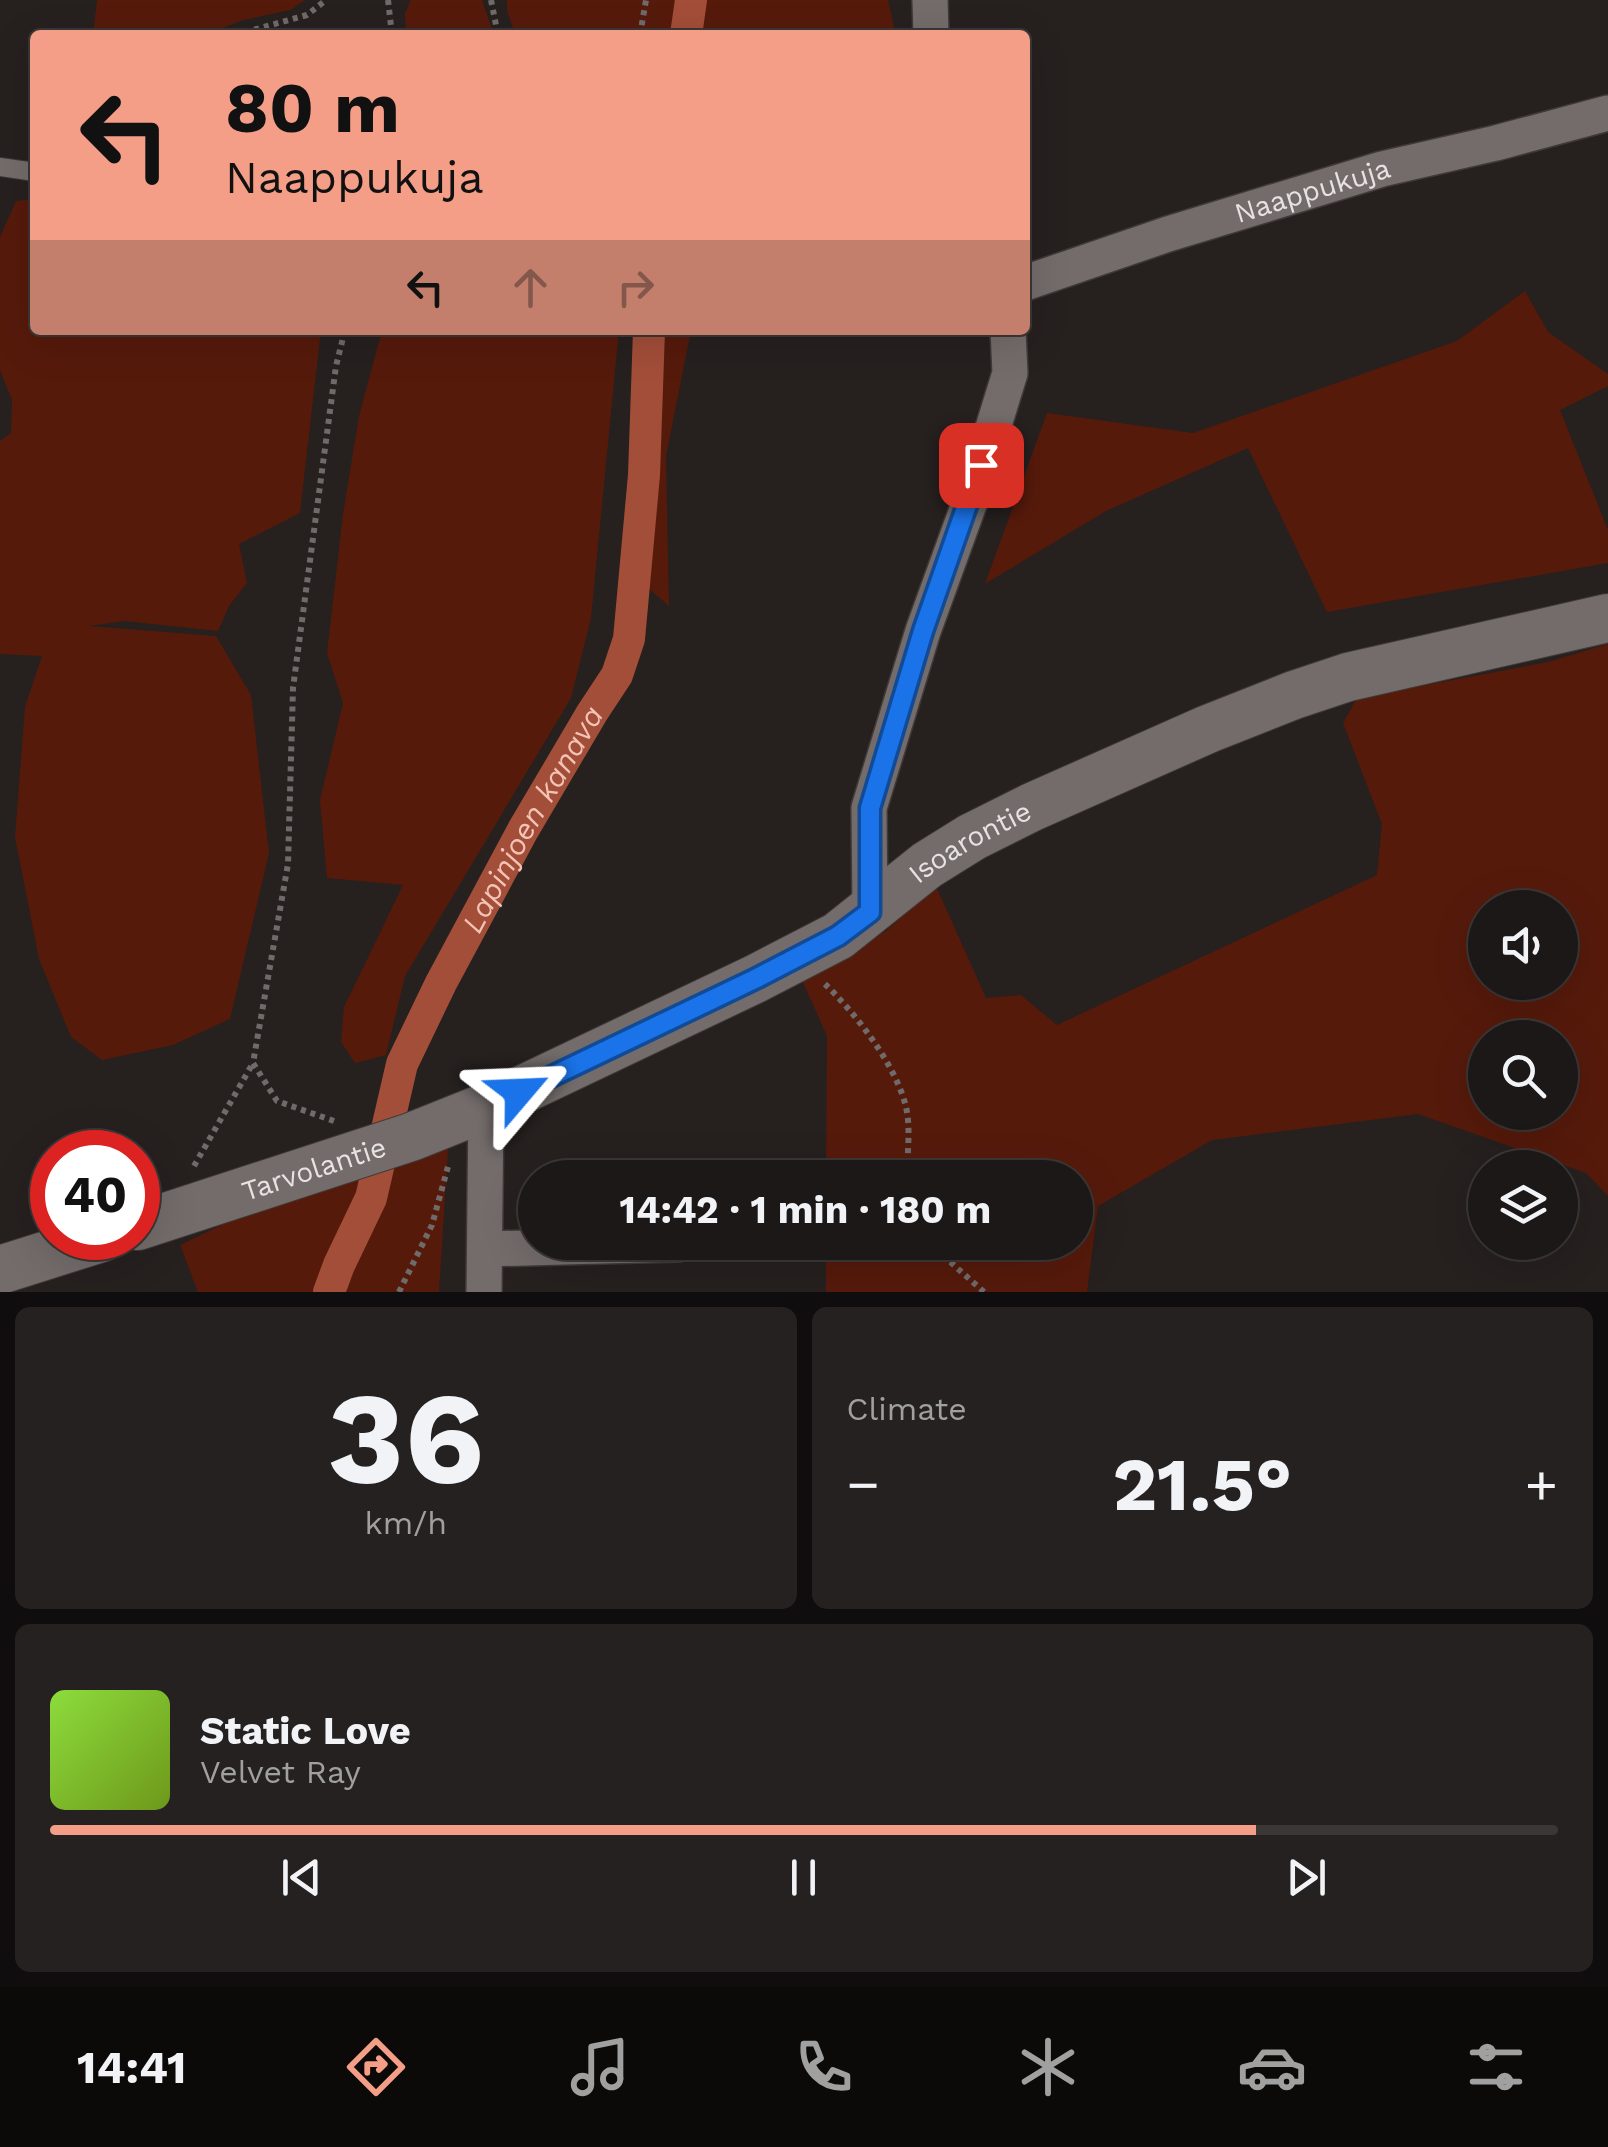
<!DOCTYPE html>
<html lang="en">
<head>
<meta charset="utf-8">
<style>
  :root { --surface:#1c1817; --page:#252120; --text:#f1f3f6; --muted:#a0a0a1; --line:#3a3736; --accent:#f49e88 }
  body { margin:0; font-family:"Work Sans",sans-serif; background:var(--page); color:var(--text); height:100vh; display:flex; flex-direction:column; font-size:38px; white-space:nowrap }
  * { box-sizing:border-box; margin:0 }
  p { font-size:32px; color:var(--muted) }
  .icon { flex:none; width:55px; height:55px; fill:none; stroke:currentColor; stroke-width:2; stroke-linecap:round; stroke-linejoin:round }
  .map { position:relative; height:1292px; overflow:hidden }
  .details { display:flex; flex-direction:column; gap:15px; padding:15px; background:#0f0d0d; flex:1 }
  .details>* { flex:none }
  .banner { position:absolute; left:30px; top:30px; width:1000px; height:305px; border-radius:10px; box-shadow:0 10px 40px #0002,0 0 0 2px var(--line); background:#f49e88; color:#111; overflow:hidden }
  .tools { position:absolute; left:1468px; top:890px; display:grid; gap:20px }
  .tools a { display:grid; place-items:center; width:110px; height:110px; border-radius:50%; background:var(--surface); box-shadow:0 10px 40px #0002,0 0 0 2px var(--line); font-size:50px }
  .speed { position:absolute; left:30px; top:1130px; display:flex; gap:20px; font-size:50px; font-weight:700; text-align:center }
  .speed>* { display:grid; place-content:center; width:130px; height:130px; border-radius:50%; background:var(--surface); box-shadow:0 10px 40px #0002,0 0 0 2px var(--line); line-height:1 }
  .speed .limit { border:15px solid #d22; background:#fff; color:#111 }
  .pin { position:absolute; display:grid; place-items:center; width:85px; height:85px; color:#fff; margin:-42px; border-radius:20px; box-shadow:0 5px 15px #0006 }
  .me { position:absolute; width:110px; margin:-55px; rotate:64deg; stroke-linejoin:round; filter:drop-shadow(0 0 8px #0008) }
  .turn { display:flex; align-items:center; gap:35px; height:210px; padding:0 30px; font-size:45px }
  .turn .icon { width:130px; height:130px; stroke-width:2.5 }
  .turn b { display:block; font-size:70px; line-height:85px }
  .lanes { display:flex; align-items:center; height:95px; padding:0 30px; background:#0003; justify-content:center; gap:50px; direction:ltr }
  .lanes .off { opacity:.35 }
  .big { font-size:75px; font-weight:700; line-height:1.1 }
  .details .card { flex:1; display:flex; flex-direction:column; justify-content:center; gap:15px; min-width:0; padding:0 35px; border-radius:15px; background:var(--page) }
  .details .dial { align-items:center; gap:0 }
  .dial b { font-size:130px; line-height:1 }
  .song { display:flex; align-items:center; gap:30px }
  .cover { width:120px; height:120px; border-radius:15px; background:linear-gradient(135deg,hsl(90 70% 55%),hsl(80 70% 35%)) }
  .played { height:10px; border-radius:5px; background:linear-gradient(90deg,var(--accent) 80%,var(--line) 80%) }
  .keys { display:flex; justify-content:space-around; direction:ltr }
  .heat { display:flex; justify-content:space-between; align-items:center; font-size:55px; direction:ltr }
  .details .tiles { flex:1; display:grid; gap:15px; grid-template-columns:1fr 1fr }
  .card:last-child { grid-column:span 2 }
  .trip { position:absolute; left:518px; top:1160px; width:575px; height:100px; border-radius:50px; background:var(--surface); box-shadow:0 10px 40px #0002,0 0 0 2px var(--line); font-weight:700; line-height:100px; text-align:center }
  .tab-bar { display:flex; height:160px; justify-content:space-around; align-items:center; background:#0b0a09; color:var(--muted) }
  .tab-bar .icon { width:70px; height:70px }
  .tab-bar .on { color:var(--accent) }
  .tab-bar b { font-size:45px; color:var(--text) }
  .map>svg:first-child { display:block }
  .green { fill:#561a0b; fill-rule:evenodd }
  .lines { fill:none; stroke-linecap:round; stroke-linejoin:round }
  .canal { stroke:#a34e39; stroke-width:32 }
  .lane-casing { stroke:#3f3a39; stroke-width:20 }
  .street-casing { stroke:#3f3a39; stroke-width:38 }
  .secondary-casing { stroke:#3f3a39; stroke-width:50 }
  .path { stroke:#706b6a; stroke-width:6; stroke-dasharray:5 5; stroke-linecap:butt }
  .lane { stroke:#736c6a; stroke-width:18 }
  .street { stroke:#736c6a; stroke-width:35 }
  .secondary { stroke:#736c6a; stroke-width:48 }
  .route-casing { stroke:#114b97; stroke-width:25 }
  .route { stroke:#1a73e8; stroke-width:18 }
  .labels { text-anchor:middle; dominant-baseline:central; stroke-width:10; stroke-linejoin:round; paint-order:stroke }
  .street-label { font-size:28px; fill:#e7e3e2; stroke:#1d1716 }
  .water-label { font-size:30px; font-style:italic; fill:#f4c3b6; stroke:#1d1716 }
</style>
</head>
<body>
<div class="map">
<svg width="1608" height="1292" viewBox="0 0 1608 1292">
  <rect width="100%" height="100%" fill="#26201f"/>
  <!-- green -->
  <path class="green" d="M97,0H305L290,10L244,20L203,35H93Z
    M411,0H482L494,35H406L405,13Z
    M507,0H888L896,35H502L514,31L507,10Z
    M35,199V330H321L300,513L239,544L247,583L229,606L218,631L124,621L89,626L216,636L251,695L269,853L230,1019L173,1045L102,1060L71,1037L39,959L15,837L25,707L42,656L0,654V441L11,433L12,400L0,370V237L16,201Z
    M1525,291L1548,332L1608,374V386L1560,410L1608,530V563L1327,612L1248,448L1106,511L985,584L1047,413L1193,433L1457,341Z
    M382,330H619L591,618L571,698L405,976L386,1055L355,1063L341,1042L344,1007L403,885L327,878L320,800L343,703L327,653L343,514L359,416Z
    M663,330H691L666,456L669,606L648,588Z
    M1608,644V1196L1586,1173L1418,1114L1212,1140L1098,1206L1087,1292H826V1243L1075,1242V1178L826,1177L827,1036L802,980L886,931L936,886L986,998L1021,995L1057,1025L1377,875L1382,824L1343,723L1357,698L1548,662ZM1485,908H1560V982H1485ZM1485,1038H1560V1112H1485Z
    M448,1149L439,1292H198L180,1245L351,1163Z"/>
  <g class="lines">
    <!-- canal -->
    <g class="canal">
      <path d="M686,35L691,0"/>
      <path id="s1" d="M329,1292L339,1265L371,1198L402,1064L441,983L523,830L592,713L617,675L629,639L644,475L649,330"/>
    </g>
    <!-- lane casing -->
    <g class="lane-casing">
      <path id="lane" d="M0,167L35,172"/>
    </g>
    <!-- street casing -->
    <g class="street-casing">
      <g id="street">
        <path d="M930,0L931,35"/>
        <path id="s2" d="M1025,283L1168,234L1382,169L1496,143L1608,113"/>
        <path d="M870,912L869,808L923,631L972,496L1010,373L1008,330"/>
        <path d="M485,1249L678,1244"/>
        <path d="M484,1292L486,1107"/>
      </g>
    </g>
    <!-- secondary casing -->
    <g class="secondary-casing">
      <g id="secondary">
        <path id="s3" d="M138,1226L411,1137L486,1107L755,979L838,936L927,865L972,837L1032,807L1208,729L1294,695L1348,677L1608,618"/>
        <path d="M0,1270L101,1238"/>
      </g>
    </g>
    <!-- path -->
    <path class="path" d="M388,0L392,35
      M491,0L498,35
      M235,35L307,15L326,0
      M640,35L646,0
      M825,984C856,1014 896,1065 906,1107C911,1129 907,1155 907,1178
      M334,1121L277,1101L253,1063L288,864L293,688L336,366L345,330
      M194,1166L253,1063
      M928,1242L984,1292
      M399,1292L432,1225L449,1163"/>
    <!-- lane -->
    <use href="#lane" class="lane"/>
    <!-- street -->
    <use href="#street" class="street"/>
    <!-- secondary -->
    <use href="#secondary" class="secondary"/>
  </g>
  <g class="lines">
    <!-- route casing -->
    <g class="route-casing">
      <path id="route" d="M519,1092L755,979L838,936L870,912V808L923,631L981,465"/>
    </g>
    <!-- route -->
    <use href="#route" class="route"/>
  </g>
  <g class="labels">
    <!-- street labels -->
    <g class="street-label">
      <text stroke="none"><textPath href="#s2" startOffset="302">Naappukuja</textPath></text>
      <text stroke="none"><textPath href="#s3" startOffset="922">Isoarontie</textPath></text>
      <text stroke="none"><textPath href="#s3" startOffset="185">Tarvolantie</textPath></text>
    </g>
    <!-- water labels -->
    <g class="water-label">
      <text stroke="none"><textPath href="#s1" startOffset="518">Lapinjoen kanava</textPath></text>
    </g>
  </g>
</svg>
<div class="tools">
<a><svg class="icon" aria-label="sound" viewBox="0 0 24 24"><path d="M4 9h4l5-4v14l-5-4H4zM17 9q2 3 0 6"/></svg></a>
<a><svg class="icon" aria-label="search" viewBox="0 0 24 24"><circle cx="10" cy="10" r="6"/><path d="M15 15l6 6"/></svg></a>
<a><svg class="icon" aria-label="layers" viewBox="0 0 24 24"><path d="M12 4l9 5-9 5-9-5zM3 14l9 5 9-5"/></svg></a>
</div>
<div class="speed"><div class="limit">40</div></div>
<div class="pin" style="left:981px;top:465px;background:#d93025"><svg class="icon" aria-label="arrive" viewBox="0 0 24 24"><path d="M6 21V4h12l-3 4 3 4H6"/></svg></div>
<svg class="me" style="left:519px;top:1092px" viewBox="-20 -20 40 40"><path d="M0-17L14 15 0 8-14 15z" fill="#1a73e8" stroke="#fff" stroke-width="4"/></svg>
<div class="trip">14:42 · 1 min · 180 m</div>
<div class="banner">
<div class="turn"><svg class="icon" aria-label="left" viewBox="0 0 24 24"><path d="M17 20v-9H6M10 6l-5 5 5 5"/></svg><div><b>80 m</b>Naappukuja</div></div>
<div class="lanes"><svg class="icon" aria-label="left" viewBox="0 0 24 24"><path d="M17 20v-9H6M10 6l-5 5 5 5"/></svg><svg class="icon off" aria-label="ahead" viewBox="0 0 24 24"><path d="M12 20V5M6 11l6-6 6 6"/></svg><svg class="icon off" aria-label="right" viewBox="0 0 24 24"><path d="M7 20v-9h11M14 6l5 5-5 5"/></svg></div>
</div>
</div>
<section class="details">
<div class="tiles">
<div class="card dial"><b>36</b><p>km/h</p></div>
<div class="card"><p>Climate</p>
<div class="heat"><a>−</a><b class="big">21.5°</b><a>+</a></div>
</div>
<div class="card">
<div class="song"><i class="cover"></i><div><b>Static Love</b><p>Velvet Ray</p></div></div>
<div class="played"></div>
<div class="keys"><svg class="icon" aria-label="previous" viewBox="0 0 24 24"><path d="M18 5L8 12l10 7zM5 5v14"/></svg><svg class="icon" aria-label="pause" viewBox="0 0 24 24"><path d="M8 5v14M16 5v14"/></svg><svg class="icon" aria-label="next" viewBox="0 0 24 24"><path d="M6 5l10 7-10 7zM19 5v14"/></svg></div>
</div>
</div>
</section>
<nav class="tab-bar">
<b>14:41</b>
<svg class="icon on" aria-label="directions" viewBox="0 0 24 24"><path d="M12 3l9 9-9 9-9-9zM9 14v-3h6M13 9l2 2-2 2"/></svg>
<svg class="icon" aria-label="music" viewBox="0 0 24 24"><path d="M9 18V5l10-2v13"/><circle cx="6" cy="18" r="3"/><circle cx="16" cy="16" r="3"/></svg>
<svg class="icon" aria-label="phone" viewBox="0 0 24 24"><path d="M5 4h4l2 5-3 2q2 4 5 5l2-3 5 2v4C11 20 4 13 5 4z"/></svg>
<svg class="icon" aria-label="climate" viewBox="0 0 24 24"><path d="M12 3v18M4 7l16 10M4 17L20 7"/></svg>
<svg class="icon" aria-label="car" viewBox="0 0 24 24"><path d="M5 17H2v-5l4-1 3-4h7l3 4 3 1v5h-3M9 17h6M6 11h13"/><circle cx="7" cy="17" r="2"/><circle cx="17" cy="17" r="2"/></svg>
<svg class="icon" aria-label="filters" viewBox="0 0 24 24"><path d="M4 7h16M4 17h16"/><circle cx="9" cy="7" r="2"/><circle cx="15" cy="17" r="2"/></svg>
</nav>
</body>
</html>
